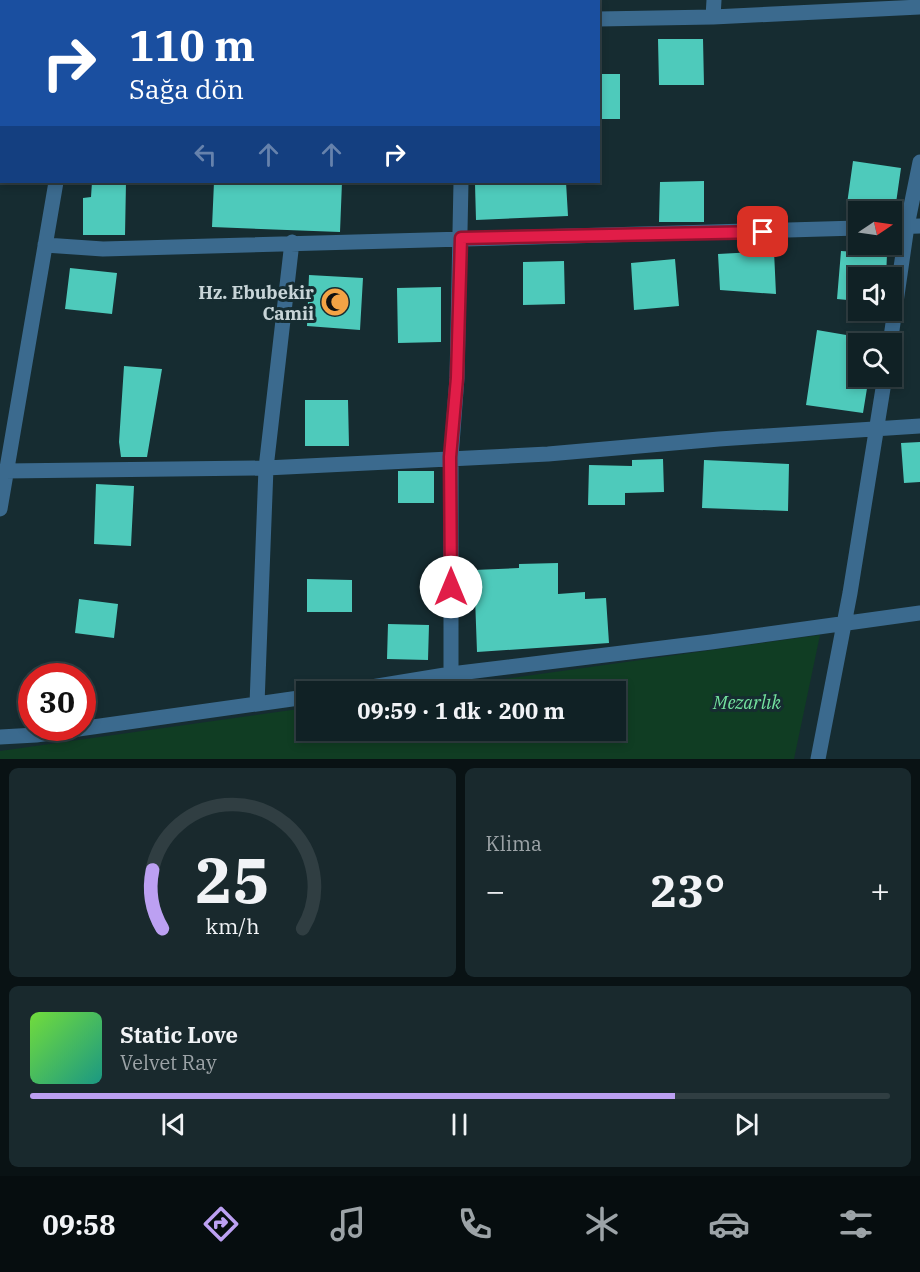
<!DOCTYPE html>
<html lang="tr">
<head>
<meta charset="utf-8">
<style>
  :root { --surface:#102125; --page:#19292d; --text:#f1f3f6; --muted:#9ca3a7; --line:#303e42; --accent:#bca0f2 }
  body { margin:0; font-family:"IBM Plex Serif",serif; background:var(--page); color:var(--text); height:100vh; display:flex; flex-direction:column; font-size:22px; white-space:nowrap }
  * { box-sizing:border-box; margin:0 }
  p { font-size:20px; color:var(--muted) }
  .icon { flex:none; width:33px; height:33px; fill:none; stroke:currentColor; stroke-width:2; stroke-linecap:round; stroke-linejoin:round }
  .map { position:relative; height:759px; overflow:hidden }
  .side { display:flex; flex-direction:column; gap:9px; padding:9px; background:#091214; flex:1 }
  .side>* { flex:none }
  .top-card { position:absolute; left:0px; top:0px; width:600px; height:183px; box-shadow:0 3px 9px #0003,0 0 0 2px var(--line); background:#1a4fa0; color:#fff; overflow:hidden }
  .needle { width:39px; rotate:77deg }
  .buttons { position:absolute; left:848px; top:201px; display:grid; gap:12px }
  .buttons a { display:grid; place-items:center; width:54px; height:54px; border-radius:0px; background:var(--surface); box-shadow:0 3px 9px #0003,0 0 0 2px var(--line); font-size:30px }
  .speed { position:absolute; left:18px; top:663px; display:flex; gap:12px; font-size:30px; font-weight:700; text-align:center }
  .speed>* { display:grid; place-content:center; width:78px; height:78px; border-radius:50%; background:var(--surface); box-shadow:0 3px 9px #0003,0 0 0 2px var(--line); line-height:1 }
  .speed .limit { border:9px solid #d22; background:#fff; color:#111 }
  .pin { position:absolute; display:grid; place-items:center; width:51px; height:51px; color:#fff; margin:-26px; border-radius:12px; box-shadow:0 3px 9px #0006 }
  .me { position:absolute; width:66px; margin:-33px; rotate:0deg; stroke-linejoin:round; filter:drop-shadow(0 0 4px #0008) }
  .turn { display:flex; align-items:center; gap:21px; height:126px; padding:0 30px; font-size:27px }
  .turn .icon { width:78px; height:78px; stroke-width:2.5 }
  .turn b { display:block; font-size:42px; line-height:51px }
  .lanes { display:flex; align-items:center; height:57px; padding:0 30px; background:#0003; justify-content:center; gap:30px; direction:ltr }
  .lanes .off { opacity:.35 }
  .big { font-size:45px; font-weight:800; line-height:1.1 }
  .side .tile { flex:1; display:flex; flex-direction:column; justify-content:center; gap:9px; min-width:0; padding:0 21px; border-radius:9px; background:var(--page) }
  .side .dial { align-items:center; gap:0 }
  .dial svg { height:156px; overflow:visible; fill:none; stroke:var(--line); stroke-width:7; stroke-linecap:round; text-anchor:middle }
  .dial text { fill:var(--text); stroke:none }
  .song { display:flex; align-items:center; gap:18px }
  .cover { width:72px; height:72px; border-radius:9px; background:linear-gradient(135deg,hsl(100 70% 55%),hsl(170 70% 35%)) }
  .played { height:6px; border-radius:3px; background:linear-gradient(90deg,var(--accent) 75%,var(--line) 75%) }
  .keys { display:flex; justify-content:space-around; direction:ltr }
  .heat { display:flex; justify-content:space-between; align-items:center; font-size:33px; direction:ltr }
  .side .tiles { flex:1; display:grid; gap:9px; grid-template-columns:1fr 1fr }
  .tile:last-child { grid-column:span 2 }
  .trip { position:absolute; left:296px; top:681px; width:330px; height:60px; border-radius:0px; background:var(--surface); box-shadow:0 3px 9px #0003,0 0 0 2px var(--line); font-weight:800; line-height:60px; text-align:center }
  .dock { display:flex; height:96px; justify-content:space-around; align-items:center; background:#060d0f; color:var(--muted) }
  .dock .icon { width:42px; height:42px }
  .dock .selected { color:var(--accent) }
  .dock b { font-size:27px; color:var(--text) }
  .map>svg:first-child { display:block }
  .green { fill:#103d23 }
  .building { fill:#4ecabb }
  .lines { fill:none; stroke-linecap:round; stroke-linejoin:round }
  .minor { stroke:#3b6a8e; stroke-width:15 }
  .route-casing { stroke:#92132f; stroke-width:15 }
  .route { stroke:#e11d48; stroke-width:10 }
  .labels { text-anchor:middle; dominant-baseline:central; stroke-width:6; stroke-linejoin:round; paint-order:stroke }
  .poi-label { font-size:18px; font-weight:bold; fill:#c8d5d8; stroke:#162c31; text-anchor:end }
  .park-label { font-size:18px; font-style:italic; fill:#74e39f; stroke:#162c31 }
</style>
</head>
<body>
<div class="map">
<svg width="920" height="759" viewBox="0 0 920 759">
  <rect width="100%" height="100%" fill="#162c31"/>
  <!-- green -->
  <path class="green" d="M820,635L794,759H0V751L306,708V730H615V692L419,691Z"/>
  <!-- building -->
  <path class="building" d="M658,39H703L704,85H659Z
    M598,74H620V119H598Z
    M853,161L901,168L895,210L847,204Z
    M704,181V222H659L660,182Z
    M92,182H126L125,235H83V198L91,197Z
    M214,182H342L340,232L212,227Z
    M566,182L568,216L476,220L475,184Z
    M774,251L776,294L720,290L718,254Z
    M841,251L887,254L886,278H858V301L837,299Z
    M675,259L679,306L634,310L631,263Z
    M564,261L565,304L523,305V262Z
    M70,268L117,273L112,314L65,309Z
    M309,275L363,278L360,330L307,326Z
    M441,287V342L398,343L397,288Z
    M817,330L858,337V376H869L863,413L806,405Z
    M124,366L162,369L147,457H121L119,442Z
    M305,400H348L349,446H305Z
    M920,442V482L904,483L901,443Z
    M663,459L664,492L625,493V505H588L589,465L632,466V460Z
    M704,460L789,464L788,511L702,508Z
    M398,471H434V503H398Z
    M96,484L134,486L131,546L94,544Z
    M558,563V594L585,592V599L606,598L609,643L477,652L474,570L519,568V564Z
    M307,579L352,580V612H307Z
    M79,599L118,604L114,638L75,633Z
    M388,624L429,625L428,660L387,659Z"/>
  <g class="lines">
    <!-- minor -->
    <path class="minor" d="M461,0V2
      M86,2V0
      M713,17L714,0
      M598,19L713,17L920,7
      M891,227L920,226
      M45,245L103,249L858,228
      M890,344L907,226L920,162
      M5,471L266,468L548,454L719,439L920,426
      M0,509L56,182
      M451,674V457L457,378L461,182
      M341,692L451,674L711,642L920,613
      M257,704L266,468L292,242
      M0,737L36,735L306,697
      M818,759L850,593L885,376"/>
  </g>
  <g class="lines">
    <!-- route casing -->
    <g class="route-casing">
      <path id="route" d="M451,587L450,457L457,378L461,238L763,232"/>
    </g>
    <!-- route -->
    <use href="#route" class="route"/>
  </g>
  <!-- icons -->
  <defs>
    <g id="mosque-disc" transform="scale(1.5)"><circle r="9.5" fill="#f4a345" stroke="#162c31"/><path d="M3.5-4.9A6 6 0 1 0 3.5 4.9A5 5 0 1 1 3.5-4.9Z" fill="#111"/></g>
  </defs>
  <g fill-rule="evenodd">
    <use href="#mosque-disc" x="335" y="302"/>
  </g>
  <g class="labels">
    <!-- poi labels -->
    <g class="poi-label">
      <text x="314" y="292">Hz. Ebubekir<tspan x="314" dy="21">Camii</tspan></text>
    </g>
    <!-- park labels -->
    <g class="park-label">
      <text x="747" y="702">Mezarlık</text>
    </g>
  </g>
</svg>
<div class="buttons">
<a><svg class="needle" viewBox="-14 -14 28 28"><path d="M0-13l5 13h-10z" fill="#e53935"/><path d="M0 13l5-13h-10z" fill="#9ca3a7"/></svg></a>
<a><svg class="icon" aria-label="sound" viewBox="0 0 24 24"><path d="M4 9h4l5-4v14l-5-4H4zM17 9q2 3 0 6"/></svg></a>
<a><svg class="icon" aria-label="search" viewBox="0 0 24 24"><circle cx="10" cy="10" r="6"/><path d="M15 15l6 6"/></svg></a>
</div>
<div class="speed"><div class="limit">30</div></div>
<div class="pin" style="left:763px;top:232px;background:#d93025"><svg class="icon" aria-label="arrive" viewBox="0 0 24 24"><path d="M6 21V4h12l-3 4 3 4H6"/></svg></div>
<svg class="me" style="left:451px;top:587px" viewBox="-20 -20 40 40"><circle r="19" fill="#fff"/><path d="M0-13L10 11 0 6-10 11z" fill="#e11d48"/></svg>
<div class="trip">09:59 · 1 dk · 200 m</div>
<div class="top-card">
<div class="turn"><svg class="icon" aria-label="right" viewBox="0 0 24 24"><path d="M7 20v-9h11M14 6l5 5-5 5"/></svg><div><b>110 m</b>Sağa dön</div></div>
<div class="lanes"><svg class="icon off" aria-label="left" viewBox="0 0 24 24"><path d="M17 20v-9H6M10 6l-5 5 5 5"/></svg><svg class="icon off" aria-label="ahead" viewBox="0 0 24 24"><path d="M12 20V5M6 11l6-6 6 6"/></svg><svg class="icon off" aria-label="ahead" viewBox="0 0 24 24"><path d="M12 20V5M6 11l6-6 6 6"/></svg><svg class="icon" aria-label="right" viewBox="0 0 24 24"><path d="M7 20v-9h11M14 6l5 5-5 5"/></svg></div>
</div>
</div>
<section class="side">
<div class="tiles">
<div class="tile dial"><svg viewBox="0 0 100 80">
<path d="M14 69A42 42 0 1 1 86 69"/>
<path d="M14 69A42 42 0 0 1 9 39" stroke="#bca0f2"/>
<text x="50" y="56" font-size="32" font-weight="700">25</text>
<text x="50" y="72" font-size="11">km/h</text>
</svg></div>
<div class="tile"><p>Klima</p>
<div class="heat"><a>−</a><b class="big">23°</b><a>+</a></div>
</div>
<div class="tile">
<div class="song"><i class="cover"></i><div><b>Static Love</b><p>Velvet Ray</p></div></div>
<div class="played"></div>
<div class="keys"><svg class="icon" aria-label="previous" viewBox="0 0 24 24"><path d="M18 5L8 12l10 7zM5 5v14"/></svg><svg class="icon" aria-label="pause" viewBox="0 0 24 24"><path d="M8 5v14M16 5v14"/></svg><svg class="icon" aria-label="next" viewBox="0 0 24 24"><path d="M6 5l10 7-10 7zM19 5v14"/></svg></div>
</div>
</div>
</section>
<nav class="dock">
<b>09:58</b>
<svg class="icon selected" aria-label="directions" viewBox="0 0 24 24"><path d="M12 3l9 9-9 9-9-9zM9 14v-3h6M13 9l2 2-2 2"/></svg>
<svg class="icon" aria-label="music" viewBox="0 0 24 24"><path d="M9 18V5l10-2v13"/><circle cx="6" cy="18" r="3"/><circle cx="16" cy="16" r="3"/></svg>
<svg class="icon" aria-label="phone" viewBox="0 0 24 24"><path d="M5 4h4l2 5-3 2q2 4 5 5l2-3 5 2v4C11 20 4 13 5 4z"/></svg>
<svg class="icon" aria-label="climate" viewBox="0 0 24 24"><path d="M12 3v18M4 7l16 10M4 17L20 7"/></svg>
<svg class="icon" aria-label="car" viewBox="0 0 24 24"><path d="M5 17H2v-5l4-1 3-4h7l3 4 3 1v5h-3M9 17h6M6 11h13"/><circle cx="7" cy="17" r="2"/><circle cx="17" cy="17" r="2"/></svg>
<svg class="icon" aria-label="filters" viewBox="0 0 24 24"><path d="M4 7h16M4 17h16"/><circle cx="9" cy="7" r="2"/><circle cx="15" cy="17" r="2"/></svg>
</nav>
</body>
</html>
